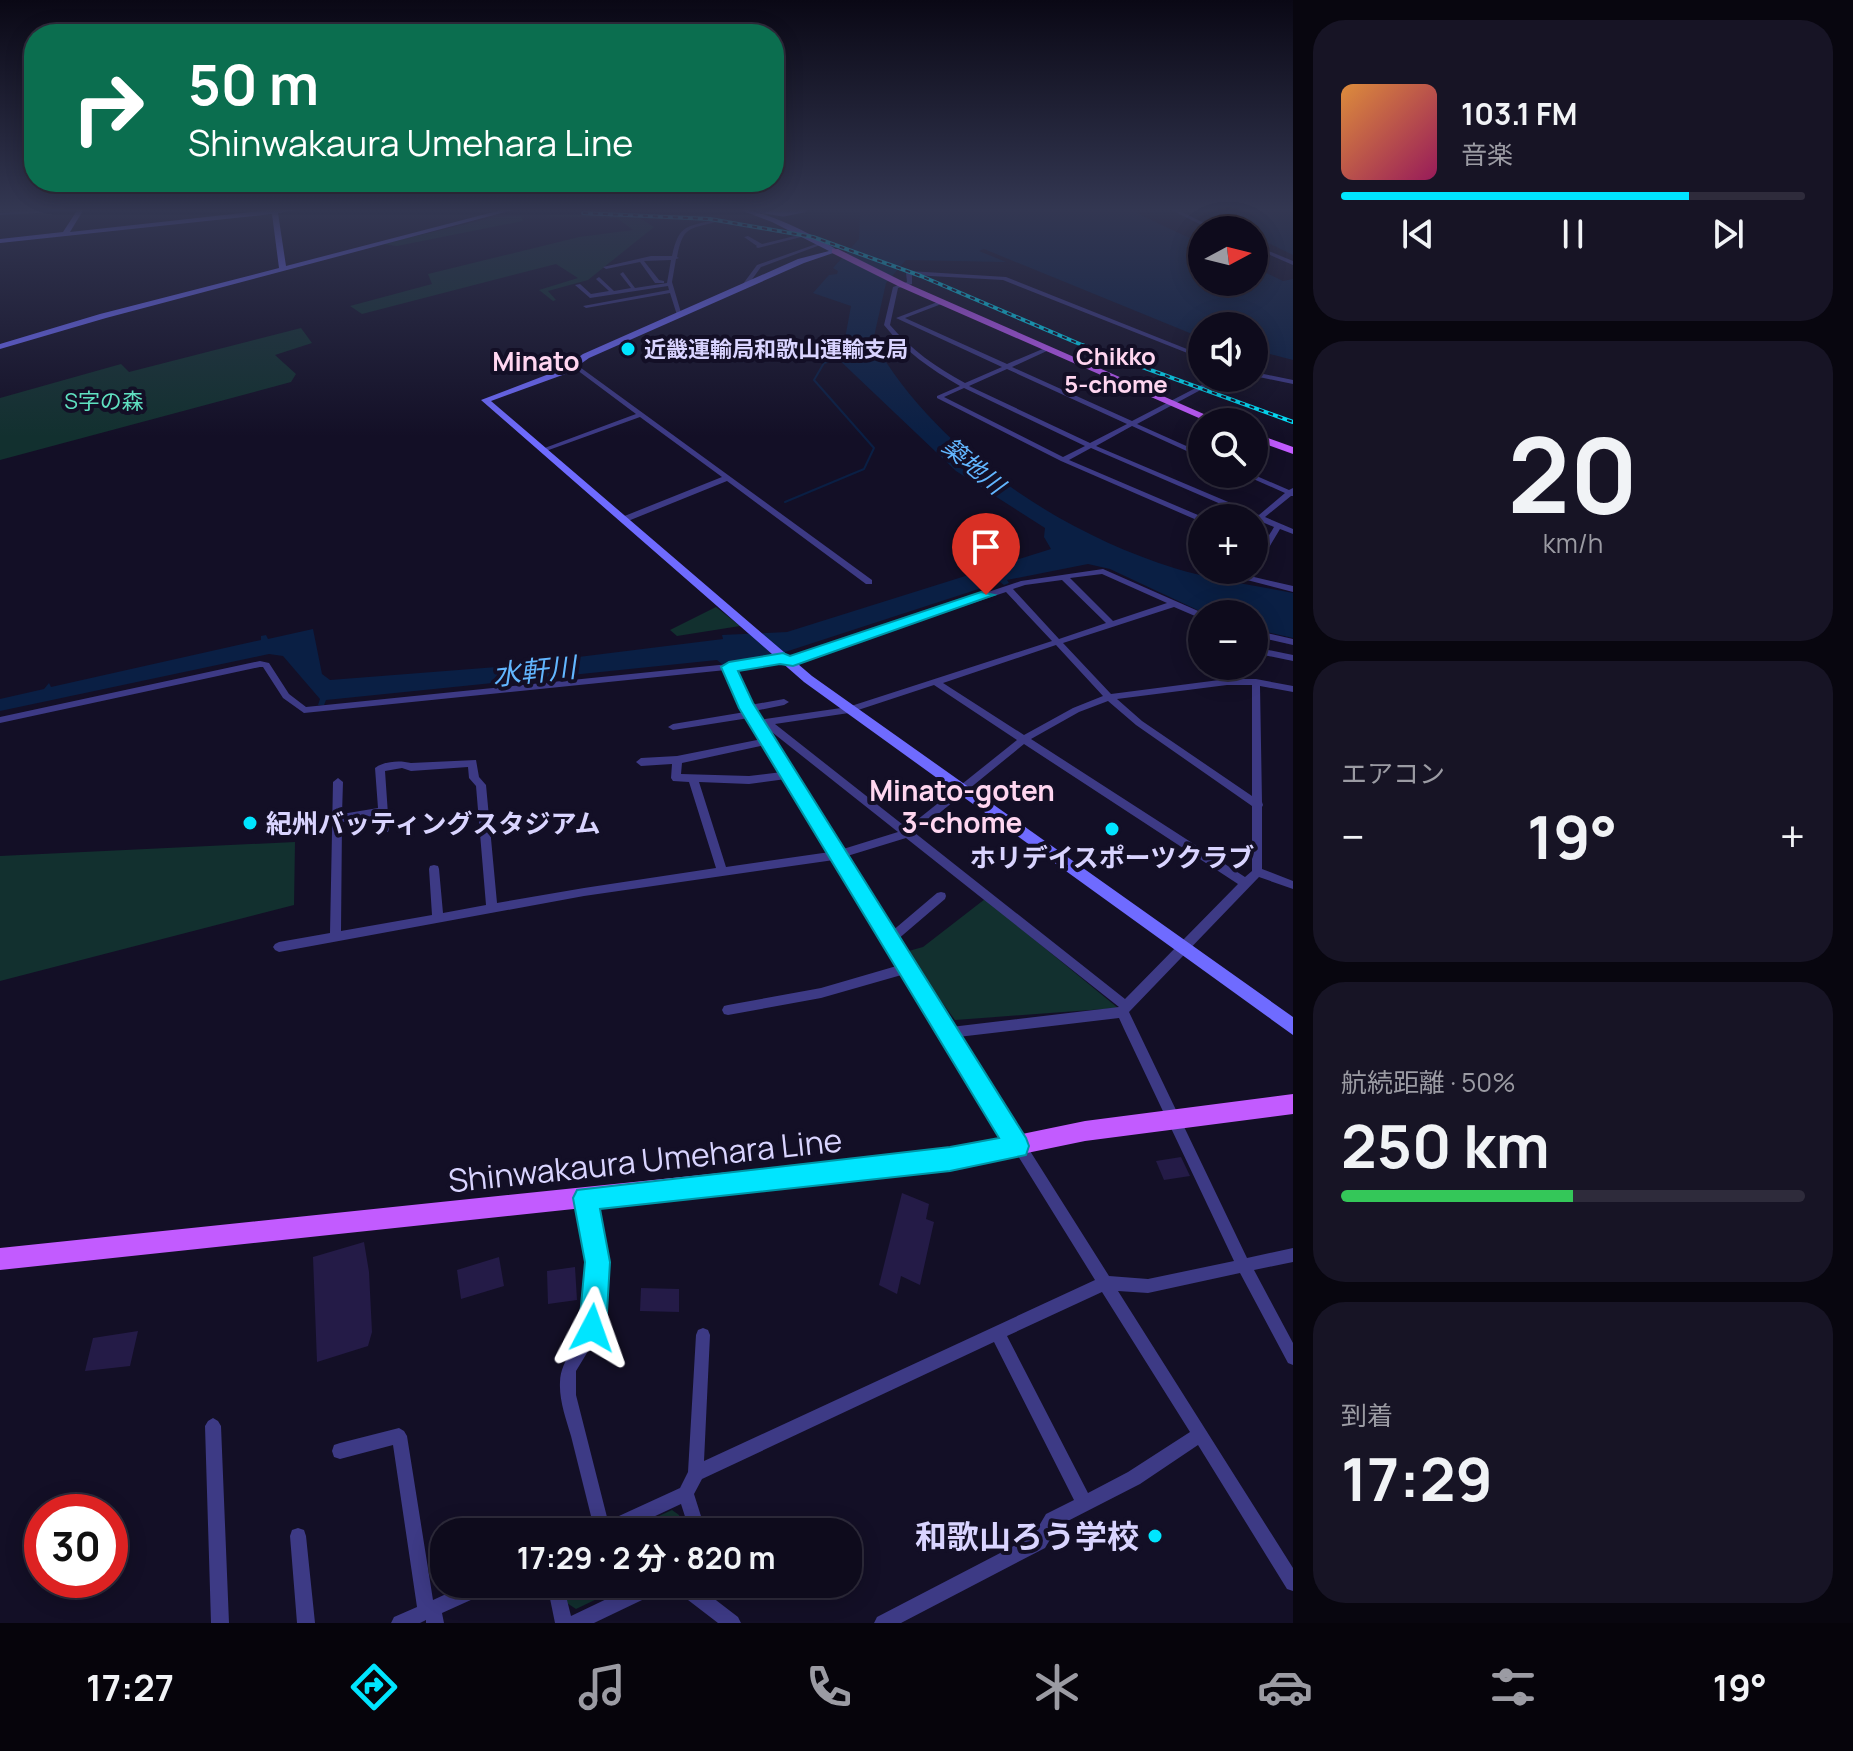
<!DOCTYPE html>
<html lang="ja">
<head>
<meta charset="utf-8">
<style>
  :root { --surface:#0e0b1c; --page:#171425; --text:#f1f3f6; --muted:#9b9ba3; --line:#2e2b3b; --accent:#00e5ff }
  body { margin:0; font-family:Manrope,"Noto Sans JP",sans-serif; background:var(--page); color:var(--text); height:100vh; display:flex; flex-direction:column; font-size:30px; white-space:nowrap }
  * { box-sizing:border-box; margin:0 }
  p { font-size:26px; color:var(--muted) }
  .icon { flex:none; width:44px; height:44px; fill:none; stroke:currentColor; stroke-width:2; stroke-linecap:round; stroke-linejoin:round }
  .map { position:relative; flex:1; overflow:hidden }
  .panel { display:flex; flex-direction:column; gap:20px; padding:20px; background:#08060f; width:560px }
  .panel>* { flex:none }
  .hud { position:absolute; left:24px; top:24px; width:760px; height:168px; border-radius:32px; box-shadow:0 4px 20px #0003,0 0 0 2px var(--line); background:#0b6e4f; color:#fff; overflow:hidden }
  .needle { width:52px; rotate:83deg }
  .tools { position:absolute; left:1188px; top:216px; display:grid; gap:16px }
  .tools a { display:grid; place-items:center; width:80px; height:80px; border-radius:50%; background:var(--surface); box-shadow:0 4px 20px #0003,0 0 0 2px var(--line); font-size:40px }
  .speed { position:absolute; left:24px; top:1494px; display:flex; gap:16px; font-size:40px; font-weight:700; text-align:center }
  .speed>* { display:grid; place-content:center; width:104px; height:104px; border-radius:50%; background:var(--surface); box-shadow:0 4px 20px #0003,0 0 0 2px var(--line); line-height:1 }
  .speed .limit { border:12px solid #d22; background:#fff; color:#111 }
  .pin { position:absolute; display:grid; place-items:center; width:68px; height:68px; color:#fff; margin:-82px -34px; border-radius:50% 50% 50% 0; rotate:-45deg; box-shadow:0 0 8px #0007 }
  .pin .icon { rotate:45deg }
  .me { position:absolute; width:88px; margin:-44px; rotate:4deg; stroke-linejoin:round; filter:drop-shadow(0 0 6px #0008) }
  .turn { display:flex; align-items:center; gap:28px; height:168px; padding:0 32px; font-size:36px }
  .turn .icon { width:104px; height:104px; stroke-width:2.5 }
  .turn b { display:block; font-size:56px; line-height:68px }
  .big { font-size:60px; font-weight:700; line-height:1.1 }
  .panel .tile { flex:1; display:flex; flex-direction:column; justify-content:center; gap:12px; min-width:0; padding:0 28px; border-radius:32px; background:var(--page) }
  .panel .dial { align-items:center; gap:0 }
  .dial b { font-size:104px; line-height:1 }
  .song { display:flex; align-items:center; gap:24px }
  .cover { width:96px; height:96px; border-radius:12px; background:linear-gradient(135deg,hsl(30 70% 55%),hsl(330 70% 35%)) }
  .played { height:8px; border-radius:4px; background:linear-gradient(90deg,var(--accent) 75%,var(--line) 75%) }
  .keys { display:flex; justify-content:space-around; direction:ltr }
  .heat { display:flex; justify-content:space-between; align-items:center; font-size:44px; direction:ltr }
  .charge { height:12px; border-radius:6px; background:linear-gradient(90deg,#34c759 50%,var(--line) 0) }
  .trip { position:absolute; left:430px; top:1518px; width:432px; height:80px; border-radius:32px; background:var(--surface); box-shadow:0 4px 20px #0003,0 0 0 2px var(--line); font-weight:700; line-height:80px; text-align:center }
  .tab-bar { display:flex; height:128px; justify-content:space-around; align-items:center; background:#06040b; color:var(--muted) }
  .tab-bar .icon { width:56px; height:56px }
  .tab-bar .active { color:var(--accent) }
  .tab-bar b { font-size:36px; color:var(--text) }
  main { display:flex; flex:1; min-height:0 }
  .map>svg:first-child { display:block }
  .green { fill:#12302f }
  .water { fill:#0a1f44 }
  .lines { fill:none; stroke-linecap:round; stroke-linejoin:round }
  .stream { stroke:#0a1f44; stroke-width:2 }
  .building { fill:#241b47 }
  .street { fill:#3d3a85; fill-rule:evenodd }
  .secondary { fill:#6f6bff; fill-rule:evenodd }
  .primary { fill:#c25bff; fill-rule:evenodd }
  .rail-casing { stroke:#00e5ff; stroke-width:4 }
  .rail { stroke:#130f26; stroke-width:2; stroke-dasharray:5; stroke-linecap:butt }
  .secondary-bridge { stroke:#6f6bff; stroke-width:7 }
  .route { fill:#00e5ff; stroke:#0095a6; stroke-width:2 }
  .poi-dot { fill:#00e5ff; stroke:#130f26; stroke-width:3 }
  .labels { text-anchor:middle; dominant-baseline:central; stroke-width:8; stroke-linejoin:round; paint-order:stroke }
  .far-poi-label { font-size:22px; font-weight:bold; fill:#d9d4ff; stroke:#130f26; text-anchor:start }
  .far-park-label { font-size:22px; fill:#5fe0c0; stroke:#130f26 }
  .far-neighbourhood-label { font-size:24px; font-weight:bold; fill:#ffd6f0; stroke:#130f26 }
  .far-water-label { font-size:24px; font-style:italic; fill:#62b6ff; stroke:#130f26 }
  .far-quarter-label { font-size:26px; font-weight:bold; fill:#ffd6f0; stroke:#130f26 }
  .poi-label { font-size:26px; font-weight:bold; fill:#d9d4ff; stroke:#130f26; text-anchor:start }
  .water-label { font-size:28px; font-style:italic; fill:#62b6ff; stroke:#130f26 }
  .neighbourhood-label { font-size:28px; font-weight:bold; fill:#ffd6f0; stroke:#130f26 }
  .near-street-label { font-size:32px; fill:#d9d4ff; stroke:#130f26 }
  .near-poi-label { font-size:32px; font-weight:bold; fill:#d9d4ff; stroke:#130f26; text-anchor:end }
</style>
</head>
<body>
<main>
<div class="map">
<svg width="1293" height="1623" viewBox="0 0 1293 1623">
  <rect width="100%" height="100%" fill="#130f26"/>
  <!-- green -->
  <path class="green" d="M568,214L635,215L654,227L588,280L548,291L556,300L553,301L539,290L578,278L556,264L362,314L350,306L432,284L428,274L579,237L633,230L617,218L539,216Z
    M521,216L523,221L397,246L383,244L495,217Z
    M301,328L312,343L275,355L296,374L291,382L0,460V398L121,364L129,372Z
    M716,607L740,626L677,636L670,630Z
    M295,842L294,905L0,981V856Z
    M985,899L1118,1008L955,1020L905,952L923,947Z
    M672,1510L679,1515L684,1532H624Z
    M563,1584H628L576,1609L567,1603Z"/>
  <!-- water -->
  <path class="water" d="M860,209H1128L1202,244V282H1254V267L1283,281L1293,279V360L1254,350V326H1202V338L984,249L979,251L1006,262L906,260L886,283L873,341C935,449 1056,531 1174,568C1212,580 1253,585 1293,593V638L1254,629V614H1206L1110,569L1088,564L1007,580L1009,583L1004,585L1000,582L779,654L738,660L736,664L723,665L717,660L326,700L324,705H318L320,699L283,656L269,654L0,711V699L44,689L49,683L51,687L261,640V636L266,635L268,639L313,629L322,674L330,680L497,667L723,639L722,635L787,632L1051,549L1044,537L1045,528L956,471L835,356L842,355L851,306L813,293L829,275L837,274L838,271L833,268L859,239Z
    M1196,209H1293V255L1254,236V230H1240Z"/>
  <g class="lines">
    <!-- stream -->
    <path class="stream" d="M785,502L864,469L874,448L814,380L824,363L841,358"/>
  </g>
  <!-- building -->
  <path class="building" d="M1181,1157L1190,1176L1164,1180L1156,1161Z
    M902,1193L929,1204L926,1219L934,1222L920,1285L901,1276L897,1294L879,1285Z
    M364,1242L369,1272L372,1332L368,1346L317,1362L313,1257Z
    M499,1257L504,1286L461,1299L457,1270Z
    M575,1267L577,1300L548,1304L547,1271Z
    M641,1288L679,1289V1312L640,1311Z
    M138,1331L130,1366L85,1371L93,1338Z"/>
  <g class="lines">
    <!-- street -->
    <path class="street" d="M68,209H108L0,215V213Z
      M1169,209H1176L1218,230H1212Z
      M714,220L716,222C688,229 683,227 677,257L679,258L676,259L672,282L682,316L677,315L670,293L586,308L583,306L669,290L668,286L590,298L575,285L580,284L591,294L609,291L597,280L596,279L599,277L614,291L631,288L620,274L623,272L635,288L667,283L671,260L644,261L659,280L664,281V283H655L640,262L606,269L603,267L651,256H672C679,225 685,227 714,220Z
      M803,234L805,236L758,248L756,247L757,246L744,237L748,236L762,244Z
      M819,243L823,244L761,267L745,289L740,288L757,265Z
      M1254,245L1293,261V265L1254,248Z
      M909,271L1006,277L1202,355V359L1200,358L1003,280L912,275V284L898,288L890,325C911,350 936,367 965,383L1002,367L896,318L940,301H944V303L905,318L1007,364L1045,348H1049V350L1012,367L1132,421L1215,378H1223L1137,424L1202,453V458L1132,426L1096,446L1259,515L1285,493L1242,474H1252L1289,490L1293,488V496H1291L1265,517L1293,529V534L1280,529L1258,566L1255,568L1257,570L1254,577L1293,586V592L1247,580L1246,578L1249,570H1254V560L1265,541L1254,537V533L1268,537L1274,527L1091,448L1069,460L1205,518H1202V521H1199L1061,461L937,398V396L960,386C930,369 905,351 884,325L893,287L907,282L906,273ZM1007,369L1127,424L1090,443L969,386ZM964,388L1085,446L1063,457L944,397Z
      M573,365H577L872,580V584H866L727,481L628,521H622V517L722,477L640,417L546,451H542V449L636,414L573,367Z
      M1254,372L1293,380V384L1254,376Z
      M1103,569L1205,614H1202V619L1174,607L1063,643L1111,694L1227,679H1256L1293,686V692L1260,686L1262,802L1263,805L1262,807V869L1293,881V889L1259,877L1129,1012L1247,1258L1293,1248V1262L1254,1270L1293,1343V1365L1288,1363L1240,1273L1148,1293L1118,1291L1293,1568V1591L1287,1589L1198,1445L1140,1484L1058,1526L1045,1548L901,1623H874L877,1617L1033,1536L1046,1514L1074,1500L994,1342L702,1479L694,1494L706,1532H690L681,1504L621,1532H595C587,1500 579,1468 571,1436C566,1419 559,1400 560,1382C561,1358 579,1347 585,1326C597,1285 586,1240 578,1198L580,1193L585,1191L590,1193L592,1198L603,1263L605,1297L603,1313L596,1338L576,1371V1395L608,1521L680,1488L688,1472L696,1335L698,1330L703,1328L708,1330L710,1335L704,1461L1095,1280L905,974L821,998L728,1015L724,1014L722,1010L724,1006L728,1005L821,988L900,965L834,860L584,896L279,952L275,950L273,947L275,944L279,942L330,933L333,782L338,778L343,782L342,814L378,808L375,768C384,761 400,760 411,763L476,760L479,777L486,785L497,903L584,888L716,868L689,782L673,781L671,778L672,764L641,766L636,762L641,758L677,756L762,739L749,718L673,730L668,727L673,724L745,712L726,670L304,713L283,698L263,667H260L0,723V717L260,661L269,663L289,694L306,707L729,664L783,656L787,659L1021,581ZM1102,574L1167,603L1113,621L1070,578ZM1062,580L1106,623L1059,639L1013,589L1025,585ZM1006,592L1052,641L848,707L765,719L761,722L754,711L784,705L789,702L784,699L750,705L734,669L783,662L784,664H790ZM1056,645L1103,696L1073,708L1024,735L943,683ZM934,685L1017,740L907,828L775,724L849,713ZM1227,685H1252V796L1142,721L1117,699ZM1108,701L1136,725L1252,806V871L1245,877L1031,739L1079,712ZM762,724L763,725L898,832L840,850ZM1024,744L1238,884L1125,999L915,833ZM765,745L782,772L749,776L681,774L682,763ZM468,767L469,778L476,786L486,905L443,913L439,869L438,866L434,865L430,866L429,869L432,915L341,931L342,822L378,816L380,832H388L389,829L385,771L402,768L411,771ZM786,779L830,852L726,867L699,782L749,784ZM906,838L1119,1007L951,1027L897,940L945,899L946,896L945,893L941,892L937,893L891,932L844,857ZM1119,1018L1124,1029L1234,1261L1148,1279L1109,1276L958,1037ZM1102,1292L1190,1432L1128,1472L1088,1493L1007,1336Z
      M1254,630L1293,639V645L1254,636Z
      M1254,647L1293,655V661L1254,653Z
      M213,1418L218,1421L221,1426L229,1623H211L205,1426L208,1421Z
      M399,1428L404,1431L407,1436L433,1600L468,1584H495L493,1590L442,1613L444,1623H426V1620L420,1623H391L394,1617L417,1607L393,1445L340,1459L334,1457L332,1451L334,1445L340,1443Z
      M298,1528L304,1530L306,1536L315,1623H297L290,1536L292,1530Z
      M547,1584H563L571,1616L638,1584H665L663,1590L594,1623H555Z
      M673,1584H695L738,1617L741,1623H718L675,1590Z"/>
    <!-- secondary -->
    <path class="secondary" d="M78,209H84L70,232L279,209H304L278,213L286,266L505,209H517L106,318L0,349V344L100,314L279,268L272,214L0,243V239L63,232Z
      M738,209C763,209 818,237 839,251L804,263L589,358L568,373L491,401L812,676L1293,1017V1035L804,682L481,400L562,369L583,354L798,259L829,251L772,222Z"/>
    <!-- primary -->
    <path class="primary" d="M832,249H838L906,283L1222,422H1208L900,287L832,253Z
      M1254,433L1293,447V454L1254,440Z
      M1293,1094V1114L1085,1141L950,1169L0,1270V1248L950,1149L1085,1121Z"/>
    <!-- rail casing -->
    <g class="rail-casing">
      <path id="rail" d="M583,213L710,219L813,237L921,276L1082,345L1293,422"/>
    </g>
    <!-- rail -->
    <use href="#rail" class="rail"/>
    <!-- secondary-bridge -->
    <path class="secondary-bridge" d="M759,209L783,213L803,209"/>
  </g>
  <!-- sky -->
  <linearGradient id="sky" x2="0" y2="1"><stop stop-color="#0a0815"/><stop offset="0.48" stop-color="#333752"/><stop offset="1" stop-color="#333752" stop-opacity="0"/></linearGradient>
  <rect width="1293" height="437" fill="url(#sky)"/>
  <!-- route -->
  <path class="route" d="M981,592L994,595L793,666L780,664L738,671L753,703L1026,1138L1029,1146L1026,1155L950,1171L600,1209L610,1262L606,1328L602,1338L592,1341L583,1338L579,1328L585,1262L573,1198L577,1190L950,1147L999,1138L739,708L721,667L729,662L783,653L790,656Z"/>
  <!-- markers -->
  <g class="poi-dot">
    <circle cx="628" cy="349" r="8"/>
    <circle cx="250" cy="823" r="8"/>
    <circle cx="1112" cy="829" r="8"/>
    <circle cx="1155" cy="1536" r="8"/>
  </g>
  <g class="labels">
    <!-- far-poi labels -->
    <g class="far-poi-label">
      <text x="644" y="349">近畿運輸局和歌山運輸支局</text>
    </g>
    <!-- far-park labels -->
    <g class="far-park-label">
      <text x="104" y="401">S字の森</text>
    </g>
    <!-- far-neighbourhood labels -->
    <g class="far-neighbourhood-label">
      <text x="1116" y="355">Chikko<tspan x="1116" dy="28">5-chome</tspan></text>
    </g>
    <!-- far-water labels -->
    <g class="far-water-label">
      <text transform="translate(974 465) rotate(40)">築地川</text>
    </g>
    <!-- far-quarter labels -->
    <g class="far-quarter-label">
      <text x="536" y="361">Minato</text>
    </g>
    <!-- poi labels -->
    <g class="poi-label">
      <text x="266" y="823">紀州バッティングスタジアム</text>
      <text x="1112" y="857" text-anchor="middle">ホリデイスポーツクラブ</text>
    </g>
    <!-- water labels -->
    <g class="water-label">
      <text transform="translate(534 670) rotate(-6)">水軒川</text>
    </g>
    <!-- neighbourhood labels -->
    <g class="neighbourhood-label">
      <text x="962" y="790">Minato-goten<tspan x="962" dy="32">3-chome</tspan></text>
    </g>
    <!-- near-street labels -->
    <g class="near-street-label">
      <text transform="translate(645 1160) rotate(-6)">Shinwakaura Umehara Line</text>
    </g>
    <!-- near-poi labels -->
    <g class="near-poi-label">
      <text x="1139" y="1536">和歌山ろう学校</text>
    </g>
  </g>
</svg>
<div class="tools">
<a><svg class="needle" viewBox="-14 -14 28 28"><path d="M0-13l5 13h-10z" fill="#e53935"/><path d="M0 13l5-13h-10z" fill="#9b9ba3"/></svg></a>
<a><svg class="icon" aria-label="sound" viewBox="0 0 24 24"><path d="M4 9h4l5-4v14l-5-4H4zM17 9q2 3 0 6"/></svg></a>
<a><svg class="icon" aria-label="search" viewBox="0 0 24 24"><circle cx="10" cy="10" r="6"/><path d="M15 15l6 6"/></svg></a>
<a>+</a>
<a>−</a>
</div>
<div class="speed"><div class="limit">30</div></div>
<div class="pin" style="left:986px;top:595px;background:#d93025"><svg class="icon" aria-label="arrive" viewBox="0 0 24 24"><path d="M6 21V4h12l-3 4 3 4H6"/></svg></div>
<svg class="me" style="left:592px;top:1328px" viewBox="-20 -20 40 40"><path d="M0-17L14 15 0 8-14 15z" fill="#00e5ff" stroke="#fff" stroke-width="4"/></svg>
<div class="trip">17:29 · 2 分 · 820 m</div>
<div class="hud">
<div class="turn"><svg class="icon" aria-label="right" viewBox="0 0 24 24"><path d="M7 20v-9h11M14 6l5 5-5 5"/></svg><div><b>50 m</b>Shinwakaura Umehara Line</div></div>
</div>
</div>
<section class="panel">
<div class="tile">
<div class="song"><i class="cover"></i><div><b>103.1 FM</b><p>音楽</p></div></div>
<div class="played"></div>
<div class="keys"><svg class="icon" aria-label="previous" viewBox="0 0 24 24"><path d="M18 5L8 12l10 7zM5 5v14"/></svg><svg class="icon" aria-label="pause" viewBox="0 0 24 24"><path d="M8 5v14M16 5v14"/></svg><svg class="icon" aria-label="next" viewBox="0 0 24 24"><path d="M6 5l10 7-10 7zM19 5v14"/></svg></div>
</div>
<div class="tile dial"><b>20</b><p>km/h</p></div>
<div class="tile"><p>エアコン</p>
<div class="heat"><a>−</a><b class="big">19°</b><a>+</a></div>
</div>
<div class="tile"><p>航続距離 · 50%</p><b class="big">250 km</b><div class="charge"></div></div>
<div class="tile"><p>到着</p><b class="big">17:29</b></div>
</section>
</main>
<nav class="tab-bar">
<b>17:27</b>
<svg class="icon active" aria-label="directions" viewBox="0 0 24 24"><path d="M12 3l9 9-9 9-9-9zM9 14v-3h6M13 9l2 2-2 2"/></svg>
<svg class="icon" aria-label="music" viewBox="0 0 24 24"><path d="M9 18V5l10-2v13"/><circle cx="6" cy="18" r="3"/><circle cx="16" cy="16" r="3"/></svg>
<svg class="icon" aria-label="phone" viewBox="0 0 24 24"><path d="M5 4h4l2 5-3 2q2 4 5 5l2-3 5 2v4C11 20 4 13 5 4z"/></svg>
<svg class="icon" aria-label="climate" viewBox="0 0 24 24"><path d="M12 3v18M4 7l16 10M4 17L20 7"/></svg>
<svg class="icon" aria-label="car" viewBox="0 0 24 24"><path d="M5 17H2v-5l4-1 3-4h7l3 4 3 1v5h-3M9 17h6M6 11h13"/><circle cx="7" cy="17" r="2"/><circle cx="17" cy="17" r="2"/></svg>
<svg class="icon" aria-label="filters" viewBox="0 0 24 24"><path d="M4 7h16M4 17h16"/><circle cx="9" cy="7" r="2"/><circle cx="15" cy="17" r="2"/></svg>
<b>19°</b>
</nav>
</body>
</html>
